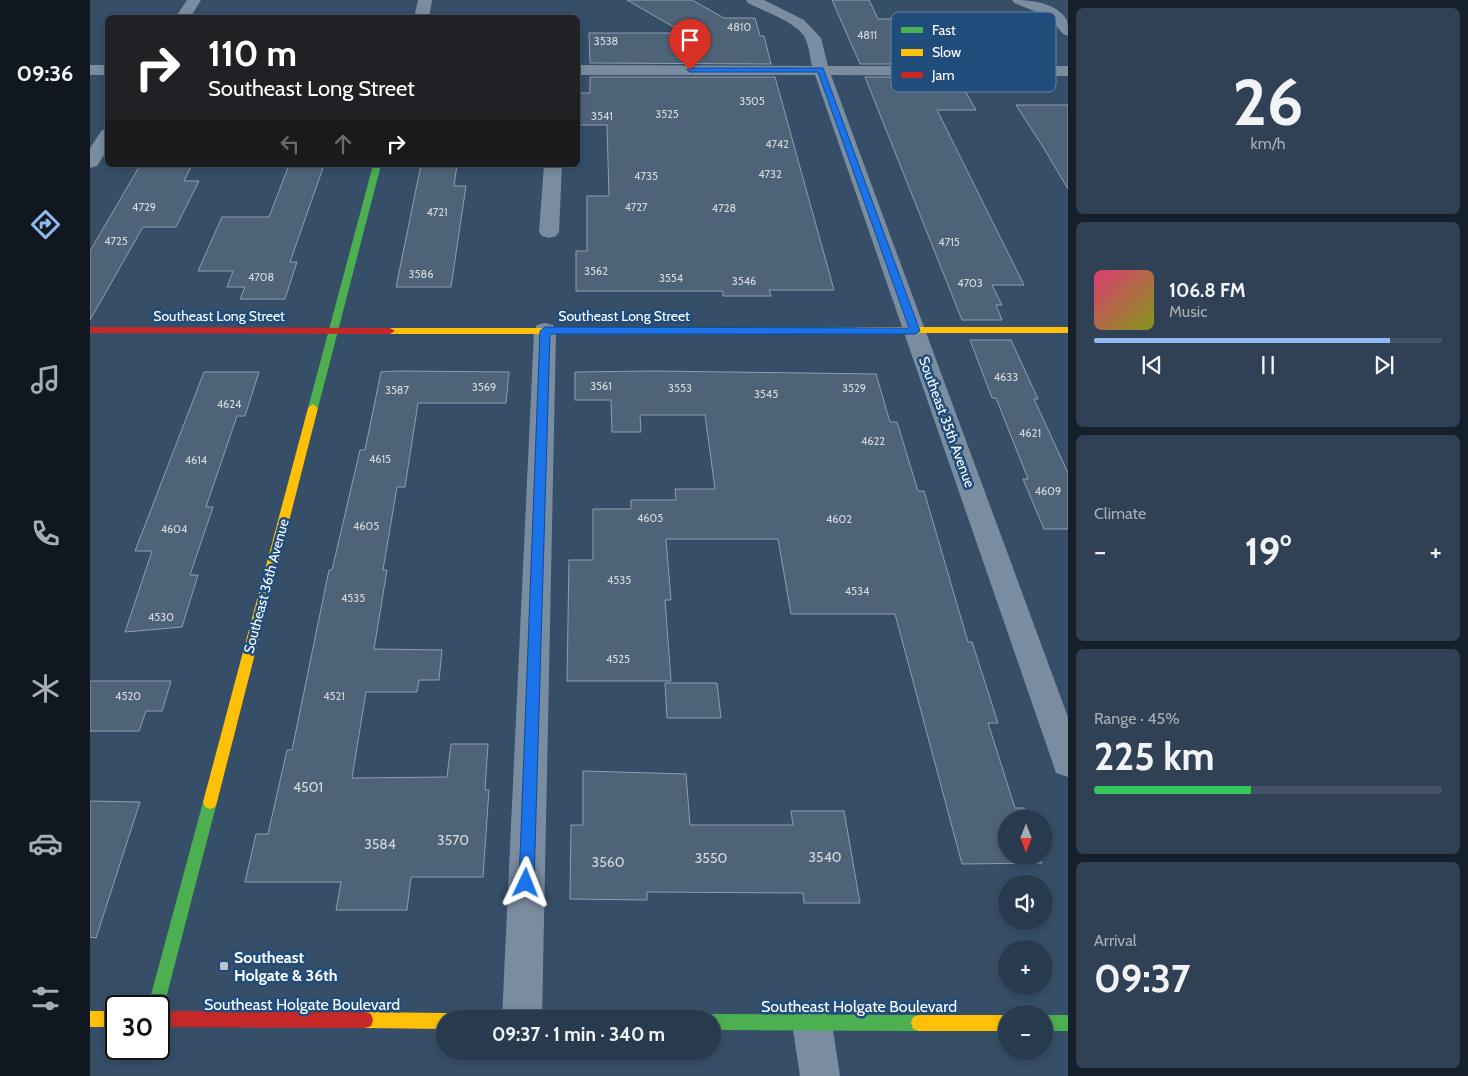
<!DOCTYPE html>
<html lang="en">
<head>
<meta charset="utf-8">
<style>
  :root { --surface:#283a4e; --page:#304155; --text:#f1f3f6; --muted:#a5adb6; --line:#445466; --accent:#90b9f0 }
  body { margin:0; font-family:Cabin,sans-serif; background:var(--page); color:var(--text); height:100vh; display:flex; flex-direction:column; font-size:19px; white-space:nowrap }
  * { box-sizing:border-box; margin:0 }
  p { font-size:16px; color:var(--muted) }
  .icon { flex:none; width:28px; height:28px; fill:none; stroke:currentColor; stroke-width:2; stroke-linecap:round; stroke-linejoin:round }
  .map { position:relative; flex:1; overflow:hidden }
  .details { display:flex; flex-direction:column; gap:8px; padding:8px; background:#16202b; width:400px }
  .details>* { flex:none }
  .top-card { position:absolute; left:15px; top:15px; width:475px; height:152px; border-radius:8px; box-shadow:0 2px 8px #0003,0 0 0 1px var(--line); background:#202124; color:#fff; overflow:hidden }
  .needle { width:32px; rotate:180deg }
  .tools { position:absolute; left:908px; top:810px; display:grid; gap:10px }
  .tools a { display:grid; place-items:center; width:55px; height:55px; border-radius:50%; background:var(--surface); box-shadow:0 2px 8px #0003,0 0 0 1px var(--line); font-size:25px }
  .speed { position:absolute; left:15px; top:995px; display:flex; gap:10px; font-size:25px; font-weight:700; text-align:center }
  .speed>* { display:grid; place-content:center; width:65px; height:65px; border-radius:50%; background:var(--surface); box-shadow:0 2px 8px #0003,0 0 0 1px var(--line); line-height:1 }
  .speed .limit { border:2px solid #111; border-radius:8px; background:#fff; color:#111 }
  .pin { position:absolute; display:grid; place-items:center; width:42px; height:42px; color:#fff; margin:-51px -21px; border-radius:50% 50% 50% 0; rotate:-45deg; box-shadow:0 0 5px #0007 }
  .pin .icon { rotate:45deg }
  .me { position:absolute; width:55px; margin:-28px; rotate:2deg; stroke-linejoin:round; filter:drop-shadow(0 0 4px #0008) }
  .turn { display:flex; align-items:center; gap:18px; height:105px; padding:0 20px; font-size:22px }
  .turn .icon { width:65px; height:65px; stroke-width:2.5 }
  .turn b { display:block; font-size:35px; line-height:42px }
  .lanes { display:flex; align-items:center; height:48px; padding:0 20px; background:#0003; justify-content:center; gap:25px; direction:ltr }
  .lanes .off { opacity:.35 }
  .big { font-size:38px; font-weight:700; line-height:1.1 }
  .details .card { flex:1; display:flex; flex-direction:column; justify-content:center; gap:8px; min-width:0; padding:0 18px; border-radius:8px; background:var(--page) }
  .details .dial { align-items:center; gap:0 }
  .dial b { font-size:65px; line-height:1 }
  .song { display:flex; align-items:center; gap:15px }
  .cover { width:60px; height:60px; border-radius:8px; background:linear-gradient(135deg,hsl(340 70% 55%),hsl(70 70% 35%)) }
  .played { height:5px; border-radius:2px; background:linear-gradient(90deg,var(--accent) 85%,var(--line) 85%) }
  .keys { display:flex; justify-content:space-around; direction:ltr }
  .heat { display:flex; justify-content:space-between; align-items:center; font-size:28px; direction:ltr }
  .charge { height:8px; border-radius:4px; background:linear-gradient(90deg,#34c759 45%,var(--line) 0) }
  .trip { position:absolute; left:346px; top:1010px; width:285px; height:50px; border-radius:25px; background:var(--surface); box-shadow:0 2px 8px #0003,0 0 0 1px var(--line); font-weight:700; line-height:50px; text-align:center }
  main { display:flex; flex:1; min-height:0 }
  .tab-bar { display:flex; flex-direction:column; width:90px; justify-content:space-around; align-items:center; background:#10171f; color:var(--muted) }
  .tab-bar .icon { width:35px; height:35px }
  .tab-bar .selected { color:var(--accent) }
  .tab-bar b { font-size:22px; color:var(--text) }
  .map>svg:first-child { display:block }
  .building { fill:#4f6378; stroke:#8f9dad }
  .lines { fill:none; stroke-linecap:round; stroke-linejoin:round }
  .street { fill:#7a8c9f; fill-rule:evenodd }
  .fast { fill:#4caf50; fill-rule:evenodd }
  .slow { fill:#ffc107; fill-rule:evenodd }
  .jam { fill:#c62828; fill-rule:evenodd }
  .route { fill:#1a73e8; stroke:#114b97 }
  .poi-dot { fill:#b9c1ca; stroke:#214d7d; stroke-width:2 }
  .labels { text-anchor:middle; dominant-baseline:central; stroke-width:5; stroke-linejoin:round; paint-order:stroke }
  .number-label { font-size:11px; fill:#d3d8dd }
  .street-label { font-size:14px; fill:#fff; stroke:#214d7d }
  .near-number-label { font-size:14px; fill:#d3d8dd }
  .near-poi-label { font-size:16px; font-weight:bold; fill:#fff; stroke:#214d7d; text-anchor:start }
  .near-street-label { font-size:16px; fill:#fff; stroke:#214d7d }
  .key { fill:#214d7d; stroke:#6482a4; stroke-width:1 }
  .key-label { font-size:14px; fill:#fff }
</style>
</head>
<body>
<main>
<nav class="tab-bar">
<b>09:36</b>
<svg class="icon selected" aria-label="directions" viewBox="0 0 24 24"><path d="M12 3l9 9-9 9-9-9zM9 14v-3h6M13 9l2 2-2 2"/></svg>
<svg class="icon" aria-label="music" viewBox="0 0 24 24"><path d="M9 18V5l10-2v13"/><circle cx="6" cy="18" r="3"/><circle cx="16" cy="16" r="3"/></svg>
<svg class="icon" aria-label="phone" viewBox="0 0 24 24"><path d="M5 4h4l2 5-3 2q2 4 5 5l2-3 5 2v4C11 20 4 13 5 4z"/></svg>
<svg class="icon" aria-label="climate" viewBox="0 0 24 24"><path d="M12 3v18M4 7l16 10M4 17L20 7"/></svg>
<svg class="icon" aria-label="car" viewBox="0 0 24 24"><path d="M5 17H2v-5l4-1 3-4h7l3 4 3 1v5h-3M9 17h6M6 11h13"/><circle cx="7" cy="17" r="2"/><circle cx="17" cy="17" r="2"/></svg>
<svg class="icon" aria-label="filters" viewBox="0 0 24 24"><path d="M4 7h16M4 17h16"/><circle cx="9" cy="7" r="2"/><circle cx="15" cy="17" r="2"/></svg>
</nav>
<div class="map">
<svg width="978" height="1076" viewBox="0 0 978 1076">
  <rect width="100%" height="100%" fill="#364e68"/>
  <!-- building -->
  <path class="building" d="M537,0H602L634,18H665L670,36H674L681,64L500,63L499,33H594Z
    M742,0H779L788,19H882L900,47H851L860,64H770Z
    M500,77H685L744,290H679L681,296H633V291H486V251H497V196H519L517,125H488V93H500Z
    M775,77H867L886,110H847L934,285H902L912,305H906L912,320H872Z
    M926,105H978V189L953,147Z
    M199,165H234L200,262H207L195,299H150L155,287H137L143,271H108L132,217H179Z
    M331,165H367L364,186H376L361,287H306Z
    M49,167H101L94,181H109L86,227H53L0,320V251Z
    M880,340H921L948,399H944L978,473V529H954L933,479H938L906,398H902Z
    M305,371L419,372L416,403H328L315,487H307L293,570H297L284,649L352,650L349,680H329L327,692H276L262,778L357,777L361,744H398L395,790H399L393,877H321L317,910H246L251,882H155L166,834H178L197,750H202L239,570H242L270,450H275L291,372Z
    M564,371L786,374L800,422H807L828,491H834L878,642H882L908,723H898L925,808H934L938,819H916V856H950L952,863L872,864L805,614H701L688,539H576L581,600H575L581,681H477L479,560H503V509H541V500H586L585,489H625L615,415H550L551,432H522L521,400H485V372Z
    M114,372H169L155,416H147L116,507H123L100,575H108L92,627L35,632L62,551H45Z
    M0,681H81L72,711H56L49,731H0Z
    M575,683H627L631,718H577Z
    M493,771L596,774L600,825H703L701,811H754L770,903H714L713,893L557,892V900L480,899L481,825H493Z
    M0,801L50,802L6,938L0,937Z"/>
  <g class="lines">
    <!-- street -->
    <path class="street" d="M97,0H111L100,18H85Z
      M328,0H342L339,18H324Z
      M656,0H674L714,20L731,38L738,66H978V76L741,75L978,717V777L966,773L962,761L725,75H488V65L722,66C720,57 719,46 715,38C708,23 673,11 658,3Z
      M922,0C940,0 966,2 977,20C978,24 978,31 978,36L973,34L959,17L924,3Z
      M0,65H18V75H0Z
      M18,129V149L7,166L0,168V148L12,130Z
      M454,165H472L469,232L466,236L459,238L452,236L449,232Z
      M455,323L463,325L466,331L452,1019H412L444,331L447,325Z
      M722,1003L736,1009L742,1023L750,1076H710L702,1023L708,1009Z"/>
    <!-- fast -->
    <path class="fast" d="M283,165H291L228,408L223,412L218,408Z
      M767,327L772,330L767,333L541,334L536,331L541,328Z
      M120,795L125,797L127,802L74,1006L72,1012L69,1013V1006H58L113,802L115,797Z
      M622,1014L829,1015L835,1017L837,1023L835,1029L829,1031L622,1030V1019H615Z
      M954,1015H978V1031H954Z"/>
    <!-- slow -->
    <path class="slow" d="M767,327H978V333H767L762,330Z
      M300,328H541L546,331L541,334H300L295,331Z
      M223,404L228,408L127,802L125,807L120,809L115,807L113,802L218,408Z
      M0,1011H26V1027H0Z
      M275,1012L355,1013L361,1015L362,1019H355V1029L275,1028L269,1026L267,1020L269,1014Z
      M829,1015H916V1031H829L823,1029L821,1023L823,1017Z"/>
    <!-- jam -->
    <path class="jam" d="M0,327L300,328L305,331L300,334L0,333Z
      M69,1011L275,1012L281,1014L283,1020L281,1026L275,1028L69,1027Z"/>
  </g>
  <!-- route -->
  <path class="route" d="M733,68L830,331L825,334H460L444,883L442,888L436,891L431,888L429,883L450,331L455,327L819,328L728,72H600L597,70L600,68Z"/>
  <!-- markers -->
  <rect class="poi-dot" x="129" y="961" width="10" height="10" rx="2.5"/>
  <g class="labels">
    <!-- number labels -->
    <g class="number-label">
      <text x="649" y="27">4810</text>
      <text x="777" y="35">4811</text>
      <text x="516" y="41">3538</text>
      <text x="662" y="101">3505</text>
      <text x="577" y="114">3525</text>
      <text x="512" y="116">3541</text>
      <text x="687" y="144">4742</text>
      <text x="680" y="174">4732</text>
      <text x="556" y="176">4735</text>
      <text x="54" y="207">4729</text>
      <text x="546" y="207">4727</text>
      <text x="634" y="208">4728</text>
      <text x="347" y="212">4721</text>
      <text x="26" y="241">4725</text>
      <text x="859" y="242">4715</text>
      <text x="506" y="271">3562</text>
      <text x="331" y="274">3586</text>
      <text x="171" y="277">4708</text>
      <text x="581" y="278">3554</text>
      <text x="654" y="281">3546</text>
      <text x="880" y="283">4703</text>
      <text x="916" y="377">4633</text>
      <text x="511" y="386">3561</text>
      <text x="394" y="387">3569</text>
      <text x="590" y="388">3553</text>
      <text x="764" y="388">3529</text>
      <text x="307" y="390">3587</text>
      <text x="676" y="394">3545</text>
      <text x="139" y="404">4624</text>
      <text x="940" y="433">4621</text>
      <text x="783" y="441">4622</text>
      <text x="290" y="459">4615</text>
      <text x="106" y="460">4614</text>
      <text x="958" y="491">4609</text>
      <text x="560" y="518">4605</text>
      <text x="749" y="519">4602</text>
      <text x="276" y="526">4605</text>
      <text x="84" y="529">4604</text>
      <text x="529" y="580">4535</text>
      <text x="767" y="591">4534</text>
      <text x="263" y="598">4535</text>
      <text x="71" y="617">4530</text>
      <text x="528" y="659">4525</text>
      <text x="38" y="696">4520</text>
      <text x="244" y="696">4521</text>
    </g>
    <!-- street labels -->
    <g class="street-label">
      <text x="129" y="316">Southeast Long Street</text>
      <text x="534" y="316">Southeast Long Street</text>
      <text transform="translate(857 422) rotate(70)">Southeast 35th Avenue</text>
      <text transform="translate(176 586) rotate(-75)">Southeast 36th Avenue</text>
    </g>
    <!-- near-number labels -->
    <g class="near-number-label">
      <text x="218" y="787">4501</text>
      <text x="363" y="840">3570</text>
      <text x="290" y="844">3584</text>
      <text x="735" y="857">3540</text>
      <text x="621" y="858">3550</text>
      <text x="518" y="862">3560</text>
    </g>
    <!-- near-poi labels -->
    <g class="near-poi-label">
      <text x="144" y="957">Southeast<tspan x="144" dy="18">Holgate &amp; 36th</tspan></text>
    </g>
    <!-- near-street labels -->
    <g class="near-street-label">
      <text x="212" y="1004">Southeast Holgate Boulevard</text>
      <text x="769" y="1006">Southeast Holgate Boulevard</text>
    </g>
  </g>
  <!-- legend -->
  <rect x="801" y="12" width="165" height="80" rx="8" class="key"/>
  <rect x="811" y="27" width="22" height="6" fill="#4caf50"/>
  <rect x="811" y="49" width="22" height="7" fill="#ffc107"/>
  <rect x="811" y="72" width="22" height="6" fill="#c62828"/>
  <g class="key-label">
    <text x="842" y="35">Fast</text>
    <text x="842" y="57">Slow</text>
    <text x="842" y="80">Jam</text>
  </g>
</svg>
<div class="tools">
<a><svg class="needle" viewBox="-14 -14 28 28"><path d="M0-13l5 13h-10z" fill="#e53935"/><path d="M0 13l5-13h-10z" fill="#a5adb6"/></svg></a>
<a><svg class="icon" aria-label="sound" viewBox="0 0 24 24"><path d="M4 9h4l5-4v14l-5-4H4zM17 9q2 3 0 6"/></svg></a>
<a>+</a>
<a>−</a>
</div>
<div class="speed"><div class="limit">30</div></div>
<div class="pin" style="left:600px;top:70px;background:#d93025"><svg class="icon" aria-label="arrive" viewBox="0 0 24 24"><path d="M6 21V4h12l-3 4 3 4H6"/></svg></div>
<svg class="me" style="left:436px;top:883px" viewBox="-20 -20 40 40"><path d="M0-17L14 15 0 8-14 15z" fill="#1a73e8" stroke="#fff" stroke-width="4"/></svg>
<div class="trip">09:37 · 1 min · 340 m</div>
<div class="top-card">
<div class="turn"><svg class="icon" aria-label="right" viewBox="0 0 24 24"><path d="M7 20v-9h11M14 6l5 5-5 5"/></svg><div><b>110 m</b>Southeast Long Street</div></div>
<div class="lanes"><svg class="icon off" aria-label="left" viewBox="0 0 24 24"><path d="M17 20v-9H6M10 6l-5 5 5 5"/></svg><svg class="icon off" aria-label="ahead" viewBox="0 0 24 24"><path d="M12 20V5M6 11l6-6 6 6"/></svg><svg class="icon" aria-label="right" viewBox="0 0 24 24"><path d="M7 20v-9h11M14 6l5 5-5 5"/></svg></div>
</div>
</div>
<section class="details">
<div class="card dial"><b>26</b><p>km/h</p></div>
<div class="card">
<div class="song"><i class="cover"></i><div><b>106.8 FM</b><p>Music</p></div></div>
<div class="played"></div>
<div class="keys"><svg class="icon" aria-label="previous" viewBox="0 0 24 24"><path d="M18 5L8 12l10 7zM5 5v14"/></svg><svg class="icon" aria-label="pause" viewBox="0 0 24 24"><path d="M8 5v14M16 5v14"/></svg><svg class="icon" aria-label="next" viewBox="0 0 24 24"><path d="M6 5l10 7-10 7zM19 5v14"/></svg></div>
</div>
<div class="card"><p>Climate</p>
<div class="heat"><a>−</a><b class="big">19°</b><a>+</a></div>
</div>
<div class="card"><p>Range · 45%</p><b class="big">225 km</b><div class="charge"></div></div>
<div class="card"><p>Arrival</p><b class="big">09:37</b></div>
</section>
</main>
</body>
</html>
